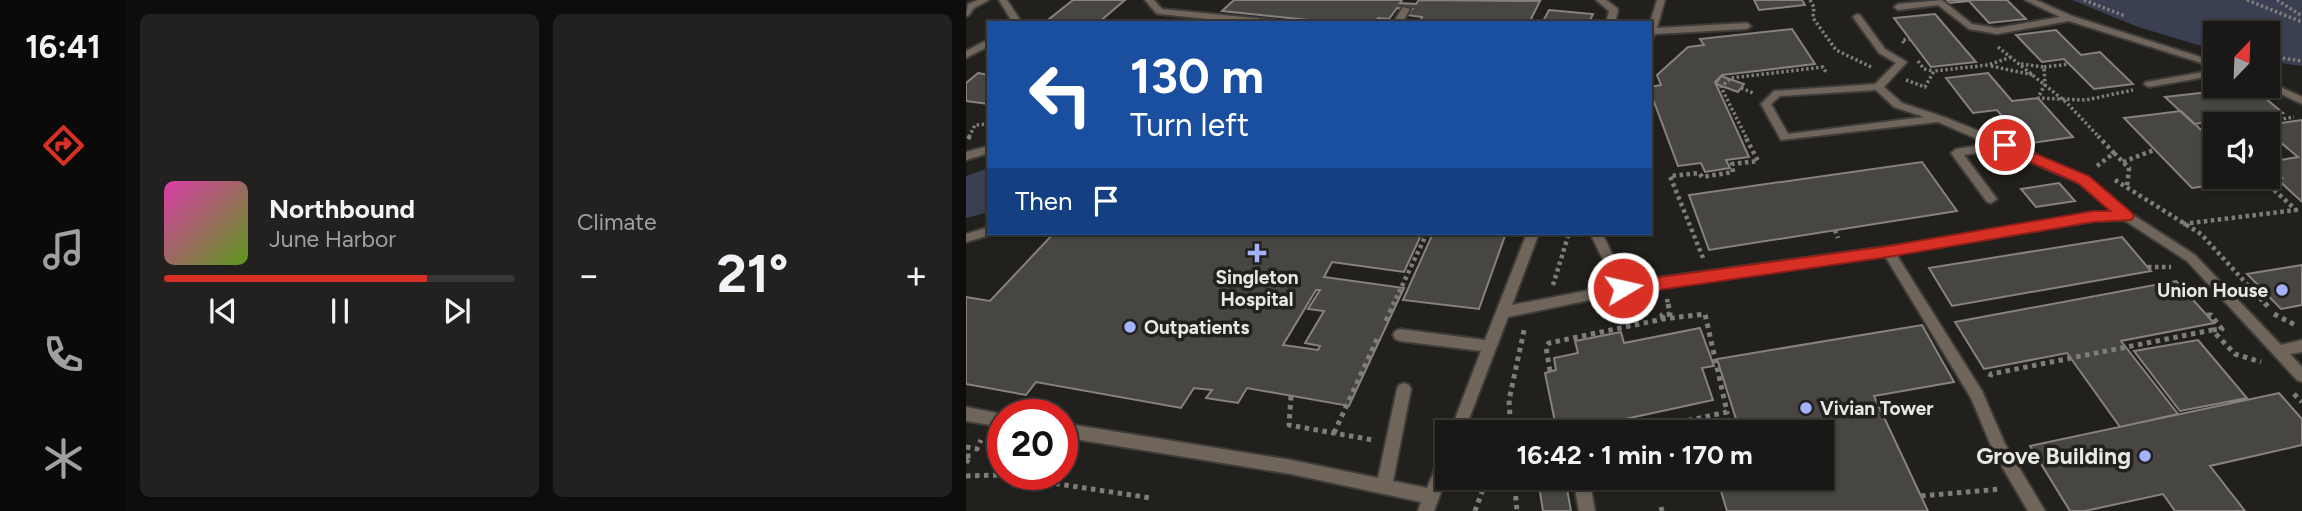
<!DOCTYPE html>
<html lang="en">
<head>
<meta charset="utf-8">
<style>
  :root { --surface:#1a1816; --page:#23211f; --text:#f1f3f6; --muted:#9fa0a1; --line:#383735; --accent:#d93025 }
  body { margin:0; font-family:Figtree,sans-serif; background:var(--page); color:var(--text); height:100vh; display:flex; flex-direction:column; font-size:26px; white-space:nowrap }
  * { box-sizing:border-box; margin:0 }
  p { font-size:23px; color:var(--muted) }
  .icon { flex:none; width:38px; height:38px; fill:none; stroke:currentColor; stroke-width:2; stroke-linecap:round; stroke-linejoin:round }
  .map { position:relative; flex:1; overflow:hidden }
  .panel { display:flex; flex-direction:column; gap:14px; padding:14px; background:#0e0d0c; width:840px }
  .panel>* { flex:none }
  .hud { position:absolute; left:21px; top:21px; width:665px; height:214px; border-radius:0px; box-shadow:0 2px 5px #0004,0 0 0 2px var(--line); background:#1a4fa0; color:#fff; overflow:hidden }
  .needle { width:46px; rotate:23deg }
  .fabs { position:absolute; left:1237px; top:21px; display:grid; gap:14px }
  .fabs a { display:grid; place-items:center; width:77px; height:77px; border-radius:0px; background:var(--surface); box-shadow:0 2px 5px #0004,0 0 0 2px var(--line); font-size:35px }
  .speed { position:absolute; left:21px; top:399px; display:flex; gap:14px; font-size:35px; font-weight:700; text-align:center }
  .speed>* { display:grid; place-content:center; width:91px; height:91px; border-radius:50%; background:var(--surface); box-shadow:0 2px 5px #0004,0 0 0 2px var(--line); line-height:1 }
  .speed .limit { border:10px solid #d22; background:#fff; color:#111 }
  .pin { position:absolute; display:grid; place-items:center; width:60px; height:60px; color:#fff; margin:-30px; border:4px solid #fff; border-radius:50%; box-shadow:0 2px 7px #0007 }
  .me { position:absolute; width:77px; margin:-38px; rotate:81deg; stroke-linejoin:round; filter:drop-shadow(0 0 5px #0008) }
  .turn { display:flex; align-items:center; gap:24px; height:147px; padding:0 28px; font-size:32px }
  .turn .icon { width:91px; height:91px; stroke-width:2.5 }
  .turn b { display:block; font-size:49px; line-height:60px }
  .then { display:flex; align-items:center; height:66px; padding:0 28px; background:#0003; gap:14px; font-size:26px }
  .big { font-size:52px; font-weight:700; line-height:1.1 }
  .panel .widget { flex:1; display:flex; flex-direction:column; justify-content:center; gap:10px; min-width:0; padding:0 24px; border-radius:10px; background:var(--page) }
  .song { display:flex; align-items:center; gap:21px }
  .cover { width:84px; height:84px; border-radius:10px; background:linear-gradient(135deg,hsl(320 70% 55%),hsl(90 70% 35%)) }
  .played { height:7px; border-radius:4px; background:linear-gradient(90deg,var(--accent) 75%,var(--line) 75%) }
  .keys { display:flex; justify-content:space-around; direction:ltr }
  .heat { display:flex; justify-content:space-between; align-items:center; font-size:38px; direction:ltr }
  .panel .tiles { flex:1; display:grid; gap:14px; grid-template-columns:repeat(2,1fr) }
  .trip { position:absolute; left:469px; top:420px; width:399px; height:70px; border-radius:0px; background:var(--surface); box-shadow:0 2px 5px #0004,0 0 0 2px var(--line); font-weight:700; line-height:70px; text-align:center }
  main { display:flex; flex:1; min-height:0 }
  .dock { display:flex; flex-direction:column; width:126px; justify-content:space-around; align-items:center; background:#0a0a09; color:var(--muted) }
  .dock .icon { width:49px; height:49px }
  .dock .selected { color:var(--accent) }
  .dock b { font-size:32px; color:var(--text) }
  .map>svg:first-child { display:block }
  .green { fill:#3b3f52 }
  .building { fill:#484643; stroke:#85827f; stroke-width:2; fill-rule:evenodd }
  .lines { fill:none; stroke-linecap:round; stroke-linejoin:round }
  .service-casing { stroke:#3e3c39; stroke-width:4 }
  .path-far2 { stroke:#7f7d7b; stroke-width:3.5; stroke-dasharray:2.5 2.5; stroke-linecap:butt }
  .path-far1 { stroke:#7f7d7b; stroke-width:4.5; stroke-dasharray:3.5 3.5; stroke-linecap:butt }
  .path { stroke:#7f7d7b; stroke-width:5; stroke-dasharray:4.5 4.5; stroke-linecap:butt }
  .service { fill:#6f655b; fill-rule:evenodd }
  .route { fill:#d93025; stroke:#8d1f18; stroke-width:2 }
  .poi-dot { fill:#a4b2fc; stroke:#22201d; stroke-width:2.5 }
  .labels { text-anchor:middle; dominant-baseline:central; stroke-width:7; stroke-linejoin:round; paint-order:stroke }
  .poi-label { font-size:19px; font-weight:bold; fill:#e8e7e5; stroke:#22201d; text-anchor:start }
  .near-poi-label { font-size:23px; font-weight:bold; fill:#e8e7e5; stroke:#22201d; text-anchor:end }
</style>
</head>
<body>
<main>
<nav class="dock">
<b>16:41</b>
<svg class="icon selected" aria-label="directions" viewBox="0 0 24 24"><path d="M12 3l9 9-9 9-9-9zM9 14v-3h6M13 9l2 2-2 2"/></svg>
<svg class="icon" aria-label="music" viewBox="0 0 24 24"><path d="M9 18V5l10-2v13"/><circle cx="6" cy="18" r="3"/><circle cx="16" cy="16" r="3"/></svg>
<svg class="icon" aria-label="phone" viewBox="0 0 24 24"><path d="M5 4h4l2 5-3 2q2 4 5 5l2-3 5 2v4C11 20 4 13 5 4z"/></svg>
<svg class="icon" aria-label="climate" viewBox="0 0 24 24"><path d="M12 3v18M4 7l16 10M4 17L20 7"/></svg>
</nav>
<section class="panel">
<div class="tiles">
<div class="widget">
<div class="song"><i class="cover"></i><div><b>Northbound</b><p>June Harbor</p></div></div>
<div class="played"></div>
<div class="keys"><svg class="icon" aria-label="previous" viewBox="0 0 24 24"><path d="M18 5L8 12l10 7zM5 5v14"/></svg><svg class="icon" aria-label="pause" viewBox="0 0 24 24"><path d="M8 5v14M16 5v14"/></svg><svg class="icon" aria-label="next" viewBox="0 0 24 24"><path d="M6 5l10 7-10 7zM19 5v14"/></svg></div>
</div>
<div class="widget"><p>Climate</p>
<div class="heat"><a>−</a><b class="big">21°</b><a>+</a></div>
</div>
</div>
</section>
<div class="map">
<svg width="1336" height="511" viewBox="0 0 1336 511">
  <rect width="100%" height="100%" fill="#22201d"/>
  <!-- green -->
  <path class="green" d="M1106,0H1336V66L1302,61V33H1250L1249,50L1172,27Z
    M23,168V212L0,218V176Z"/>
  <!-- building -->
  <path class="building" d="M107,0H159L132,23H78Z
    M268,0H436L434,3L450,4L453,0L574,1L563,23H453L456,17L441,15L446,9L431,8L423,19L412,18L409,23H371L256,11Z
    M788,0H836L839,5L793,10Z
    M981,0H1041L1060,19L1023,23L1003,1L983,3Z
    M583,10L627,14L623,23H576Z
    M969,14L1010,62L965,67L928,18Z
    M826,29L849,64L756,75L749,82L783,157L760,160L764,168L739,172L735,163L712,166L684,91V87L695,85L691,75L722,47L738,45L734,39Z
    M1090,30L1115,55L1134,52L1167,84L1128,89L1098,59L1076,62L1050,35Z
    M12,73L23,75V104L0,101V83Z
    M1022,73L1046,101L1072,98L1107,137L1059,144L1031,110L1007,113L980,78Z
    M755,76L778,84L772,92L750,84Z
    M1286,87L1317,113L1228,124L1199,97Z
    M1215,111L1250,144V177H1284L1287,180L1226,188L1158,118Z
    M1336,120V202L1310,178H1316L1302,165V162L1332,157L1302,132V125Z
    M956,162L991,211L743,250L723,195Z
    M1093,183L1109,201L1070,207L1055,189Z
    M88,233H456L438,272L366,262L358,277L438,288L383,406L281,388L272,403L240,398L246,390L228,388L215,408L70,382L60,395L0,384V297L24,301ZM350,290H354L342,309L358,311L339,343L354,346L352,350L317,345Z
    M467,233H540L513,309L437,300Z
    M1156,237L1185,271L986,306L963,268Z
    M1336,265V305L1315,309L1281,274Z
    M1210,281L1248,323L1155,341L1212,414L1154,427L1101,353L1018,369L989,322Z
    M956,325L988,382L908,396L962,511H761L751,478H856V432H738L736,426L770,419L751,359Z
    M734,328L748,366L736,368L747,400L627,426L620,432H591L579,373L590,370L588,358L612,353L609,341L655,332L658,343Z
    M1232,340L1281,398L1214,411L1168,351Z
    M1313,393L1336,419V445L1244,466L1279,511H1209L1197,494L1119,511H1104L1064,446Z
    M581,478H599L605,511H577L572,480Z"/>
  <g class="lines">
    <!-- service casing -->
    <g class="service-casing">
      <path id="service" d="M12,0H23L8,8L3,15L0,16L2,4Z
        M33,0H41L56,23H47Z
        M179,0H188L196,9L309,20L313,23H281L193,14L190,13Z
        M630,0H640L651,8L652,10L649,23H640L643,11Z
        M691,0H699L691,28L781,23L785,26L781,29L689,34L687,38L684,39V23Z
        M976,0L1006,24L1031,28L1094,17L1059,0H1070L1106,16L1250,62V69L1245,76L1183,87L1178,84L1180,82L1238,72L1242,65L1103,21L1031,34L1003,29L972,5L932,10L928,7L932,4Z
        M437,7L444,9L436,23H427Z
        M891,14L894,15L919,49L941,62L918,87L936,103L978,117L1043,143L1121,177L1164,213L1229,255L1315,345L1336,340V352L1324,354L1336,367V382L1331,380L1221,261L1158,220L1127,221L930,254L1016,391L1039,444L1079,511H1062L1028,453L1005,398L919,256L657,293L542,317L498,432H484L515,351L434,341L429,339L427,335L429,331L434,329L519,340L561,233H573L546,305L666,282L641,268L624,233H636L650,262L683,279L927,246L1127,213L1148,212L1113,183L1035,149L998,155L1031,199L1025,203L1021,202L985,153L990,149L1023,144L972,122L815,140L795,104L808,91L909,84L930,63L913,53L887,17ZM910,90L928,107L958,117L822,134L805,104L814,96Z
        M23,39V46L0,58V51Z
        M1302,81L1336,97V104L1299,86H1302Z
        M23,146V153L0,160V152Z
        M23,227V233L27,234L0,242V234Z
        M438,383L443,385L445,389L427,481L461,488L476,452L481,450V476L468,511H452L455,502L325,474L96,437V423L325,460L412,478L431,389L433,385Z
        M0,407L41,415H37V427L0,421Z
        M607,478H623L629,511H613Z"/>
    </g>
    <!-- path-far2 -->
    <path class="path-far2" d="M844,0L848,7L847,18L870,50L905,67
      M1118,0L1159,16
      M1281,0L1336,22
      M1311,0L1336,16
      M938,43L936,40L944,39
      M1032,47L1101,103L1133,137
      M1302,56L1336,61
      M952,61L958,69L968,71
      M1055,64L1078,67L1079,84L1072,98L1120,100L1167,90
      M1025,66L1067,75
      M1078,67L1103,64
      M940,80L959,87L968,71L1022,65L1045,57
      M775,88L787,93
      M1288,124L1328,117
      M3,137L9,125L23,124
      M780,137L755,87L765,78L857,67L861,74"/>
    <!-- path-far1 -->
    <path class="path-far1" d="M2,139L4,136
      M1148,153L1163,168L1161,186
      M1157,162L1188,150
      M1131,166L1148,153L1132,136
      M1149,180L1235,234L1300,305
      M1217,224L1330,210L1294,177
      M869,230L872,238
      M737,258L704,176L733,173L736,177L767,172L766,164L792,161L779,136
      M1182,267H1205
      M587,285L603,233
      M701,299L702,305
      M427,305L461,233"/>
    <!-- path -->
    <path class="path" d="M1299,303L1302,307
      M1308,314L1331,326
      M1241,315H1245L1256,329L1247,330
      M697,319L696,315L704,314L702,303
      M420,321L428,303
      M584,371L580,347L583,343L697,319L739,314L761,412L706,424
      M1024,377L1025,374L1246,330L1269,354L1295,362
      M1328,394L1336,402
      M325,396L323,425L407,440
      M545,432L543,400L559,326
      M368,433L413,335
      M0,447L11,449L15,440
      M0,456H5L0,463
      M0,476L33,475L185,498
      M548,478L551,511
      M955,496L1035,489
      M695,507L696,511
      M509,511L521,478"/>
    <!-- service -->
    <use href="#service" class="service"/>
  </g>
  <!-- route -->
  <path class="route" d="M1039,141L1123,176L1165,212L1168,216L1165,220L1127,222L922,257L657,295L651,293L649,288L651,284L657,282L922,246L1127,211H1144L1112,183L1034,149L1032,145Z"/>
  <!-- markers -->
  <g class="poi-dot">
    <path d="M287.5 242.5h7v7h7v7h-7v7h-7v-7h-7v-7h7z"/>
    <circle cx="1316" cy="290" r="7"/>
    <circle cx="164" cy="327" r="7"/>
    <circle cx="840" cy="408" r="7"/>
    <circle cx="1179" cy="456" r="7"/>
  </g>
  <g class="labels">
    <!-- poi labels -->
    <g class="poi-label">
      <text x="291" y="277" text-anchor="middle">Singleton<tspan x="291" dy="22">Hospital</tspan></text>
      <text x="1302" y="290" text-anchor="end">Union House</text>
      <text x="178" y="327">Outpatients</text>
      <text x="854" y="408">Vivian Tower</text>
    </g>
    <!-- near-poi labels -->
    <g class="near-poi-label">
      <text x="1165" y="456">Grove Building</text>
    </g>
  </g>
</svg>
<div class="fabs">
<a><svg class="needle" viewBox="-14 -14 28 28"><path d="M0-13l5 13h-10z" fill="#e53935"/><path d="M0 13l5-13h-10z" fill="#9fa0a1"/></svg></a>
<a><svg class="icon" aria-label="sound" viewBox="0 0 24 24"><path d="M4 9h4l5-4v14l-5-4H4zM17 9q2 3 0 6"/></svg></a>
</div>
<div class="speed"><div class="limit">20</div></div>
<div class="pin" style="left:1039px;top:145px;background:#d93025"><svg class="icon" aria-label="arrive" viewBox="0 0 24 24"><path d="M6 21V4h12l-3 4 3 4H6"/></svg></div>
<svg class="me" style="left:657px;top:288px" viewBox="-20 -20 40 40"><circle r="17" fill="#d93025" stroke="#fff" stroke-width="3"/><path d="M0-11L8 9 0 5-8 9z" fill="#fff"/></svg>
<div class="trip">16:42 · 1 min · 170 m</div>
<div class="hud">
<div class="turn"><svg class="icon" aria-label="left" viewBox="0 0 24 24"><path d="M17 20v-9H6M10 6l-5 5 5 5"/></svg><div><b>130 m</b>Turn left</div></div>
<div class="then">Then<svg class="icon" aria-label="arrive" viewBox="0 0 24 24"><path d="M6 21V4h12l-3 4 3 4H6"/></svg></div>
</div>
</div>
</main>
</body>
</html>
